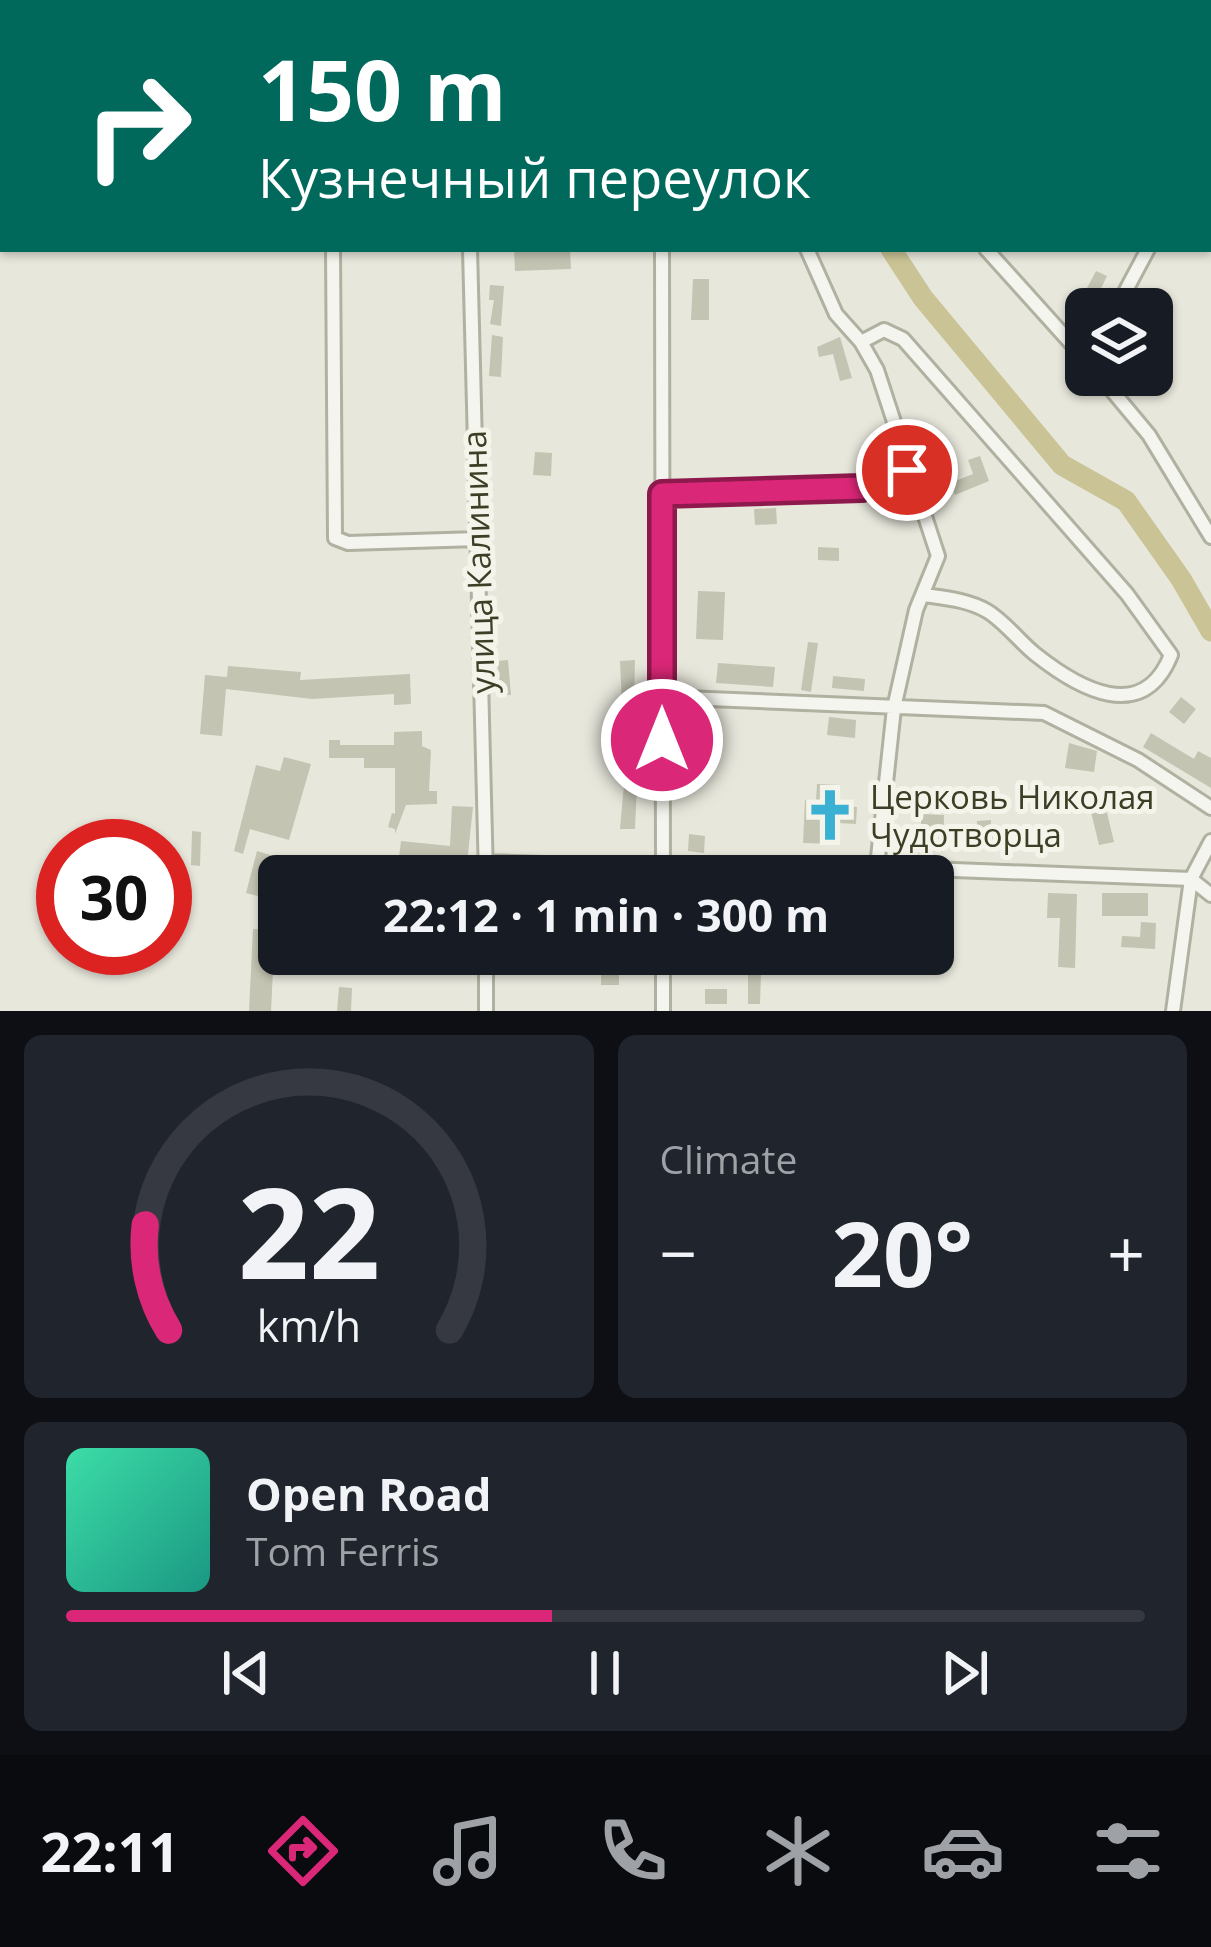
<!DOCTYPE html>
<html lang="en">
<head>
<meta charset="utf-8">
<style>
  :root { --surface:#171b24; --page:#20242c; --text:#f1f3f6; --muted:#9ea1a6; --line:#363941; --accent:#db2777 }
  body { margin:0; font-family:"Open Sans",sans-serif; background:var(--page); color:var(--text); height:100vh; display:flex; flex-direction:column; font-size:45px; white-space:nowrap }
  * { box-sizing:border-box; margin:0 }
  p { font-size:39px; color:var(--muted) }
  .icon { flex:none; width:66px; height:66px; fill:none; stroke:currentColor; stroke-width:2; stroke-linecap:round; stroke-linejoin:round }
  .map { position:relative; height:1011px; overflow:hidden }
  .panel { display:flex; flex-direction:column; gap:24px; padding:24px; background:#0d0f14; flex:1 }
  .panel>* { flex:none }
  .banner { position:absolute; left:0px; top:0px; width:1212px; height:252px; box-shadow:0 3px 9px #0004; background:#00695c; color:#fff; overflow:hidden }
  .controls { position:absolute; left:1065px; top:288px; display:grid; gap:24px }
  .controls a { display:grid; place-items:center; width:108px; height:108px; border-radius:18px; background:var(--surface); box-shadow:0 3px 9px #0004; font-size:60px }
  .speed { position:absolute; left:36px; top:819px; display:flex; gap:24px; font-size:60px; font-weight:700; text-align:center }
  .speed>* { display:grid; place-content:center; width:156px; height:156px; border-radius:50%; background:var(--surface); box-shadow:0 3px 9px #0004; line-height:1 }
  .speed .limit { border:18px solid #d22; background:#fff; color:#111 }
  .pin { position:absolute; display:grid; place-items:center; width:102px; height:102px; color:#fff; margin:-51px; border:6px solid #fff; border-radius:50%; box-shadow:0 3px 12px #0007 }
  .me { position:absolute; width:132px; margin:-66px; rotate:0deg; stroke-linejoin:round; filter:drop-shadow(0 0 9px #0008) }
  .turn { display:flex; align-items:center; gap:42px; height:252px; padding:0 60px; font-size:54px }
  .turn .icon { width:156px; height:156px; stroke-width:2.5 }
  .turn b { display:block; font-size:84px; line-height:102px }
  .big { font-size:90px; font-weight:700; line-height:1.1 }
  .panel .tile { flex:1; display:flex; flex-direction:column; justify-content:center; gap:18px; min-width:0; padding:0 42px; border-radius:18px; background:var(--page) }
  .panel .dial { align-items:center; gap:0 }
  .dial svg { height:312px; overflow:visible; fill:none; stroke:var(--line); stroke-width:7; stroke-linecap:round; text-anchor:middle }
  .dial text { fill:var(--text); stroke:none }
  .song { display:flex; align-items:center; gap:36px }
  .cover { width:144px; height:144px; border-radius:18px; background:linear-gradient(135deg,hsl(160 70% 55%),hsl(170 70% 35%)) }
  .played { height:12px; border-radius:6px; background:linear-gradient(90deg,var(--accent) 45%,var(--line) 45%) }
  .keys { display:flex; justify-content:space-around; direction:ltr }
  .heat { display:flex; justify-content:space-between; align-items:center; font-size:66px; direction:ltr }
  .panel .tiles { flex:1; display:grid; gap:24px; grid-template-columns:1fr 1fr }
  .tile:last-child { grid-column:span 2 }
  .trip { position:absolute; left:258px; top:855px; width:696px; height:120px; border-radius:18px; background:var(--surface); box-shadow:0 3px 9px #0004; font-weight:700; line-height:120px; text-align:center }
  .tabs { display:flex; height:192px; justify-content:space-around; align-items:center; background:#090b0e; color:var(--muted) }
  .tabs .icon { width:84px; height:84px }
  .tabs .current { color:var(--accent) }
  .tabs b { font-size:54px; color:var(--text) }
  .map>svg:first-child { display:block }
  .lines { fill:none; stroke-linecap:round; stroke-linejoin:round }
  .river { stroke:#c9c395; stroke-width:21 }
  .building { fill:#c4c4b3 }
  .minor-casing { stroke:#b1b1a1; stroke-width:18 }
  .minor { stroke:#f5f5ef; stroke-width:12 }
  .route-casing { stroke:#8e194d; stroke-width:30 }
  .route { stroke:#db2777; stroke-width:21 }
  .labels { text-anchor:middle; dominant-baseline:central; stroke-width:10; stroke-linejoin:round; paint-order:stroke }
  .street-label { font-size:33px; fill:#3d3e25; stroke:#f5f4eb }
  .poi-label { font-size:33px; fill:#3d3e25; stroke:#f5f4eb; text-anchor:start }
</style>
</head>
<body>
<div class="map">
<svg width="1211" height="1011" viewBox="0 0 1211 1011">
  <rect width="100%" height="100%" fill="#e7e7dc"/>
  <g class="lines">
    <!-- river -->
    <path class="river" d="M724,0L727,3
      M891,249L923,298L1062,465L1126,501L1181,579L1211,631"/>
  </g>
  <!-- building -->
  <path class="building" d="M514,249H570L571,269L515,271Z
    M1096,271L1107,276L1091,309L1079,303Z
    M693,279H709V320H691Z
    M490,285L504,286L501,326L490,324L494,300H489Z
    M492,335L503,337L501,377L489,376Z
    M840,337L852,378L840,381L833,354L819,357L817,347Z
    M535,452L552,453L551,476L533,475Z
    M980,456L989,481L955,495L950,483L973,474L968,460Z
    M944,461L951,480L927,490L921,470Z
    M776,508L777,524L755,525L754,509Z
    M818,547L839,548V561L818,560Z
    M698,591L725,592L723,640L696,639Z
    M808,642L818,643L811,692L801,690Z
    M508,660L511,695H499L497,661Z
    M635,660L634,705H622L620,661Z
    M718,663L775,667L773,687L716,683Z
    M228,666L301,672L300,680L410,674L411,704L394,705V694L312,699L226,689L222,736L200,734L205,675L227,677Z
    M833,676L865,679L864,691L832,688Z
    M1181,697L1196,709L1184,724L1169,712Z
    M829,717L856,720L855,738L827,735Z
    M422,731V746L431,750L429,791H437V804L406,805L395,834V829L388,827L392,813L395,814V768H364V758H329V740H340V745H394V732Z
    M1151,733L1194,759L1198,751L1211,758V788L1143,747Z
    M1069,743L1097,751L1094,772L1065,768Z
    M284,757L311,764L289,840L250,829L243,854L234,851L256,765L280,771Z
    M624,784L637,785L635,829H620Z
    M817,784L840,785L839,806L857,807L856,824L838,823L837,844L803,843L805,800L816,801Z
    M1104,800L1114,842L1099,845L1089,804Z
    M452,806L473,807L466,872L428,868L427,876H414L415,867L398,865L401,841L450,846Z
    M921,814L944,815L943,852L921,851Z
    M991,820V829H1008V846L969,845V826H977V821Z
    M192,831L201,832L200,866L191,865Z
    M689,834L705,836L704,853L688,851Z
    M257,851L277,857L266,898L246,893Z
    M1048,893L1077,894L1075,968L1058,967L1060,918H1047Z
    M1102,893H1148V916H1102Z
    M1141,922L1156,923L1155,949L1121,947L1122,936L1140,937Z
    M253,929L275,930L271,1011H249Z
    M601,954H619V985H601Z
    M748,972L761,973L760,1004H748Z
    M339,987L352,988L351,1011H337Z
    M705,989H727V1004H705Z"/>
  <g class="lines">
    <!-- minor casing -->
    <g class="minor-casing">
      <path id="minor" d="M331,0V3
        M461,0V3
        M786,0L788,3
        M942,0L947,3
        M1008,3L1009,0
        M1104,3L1105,0
        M1209,97L1211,93
        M1209,118H1211
        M333,249L335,538L348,543L478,539
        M470,249L486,876
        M662,249L663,872
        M807,249L836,314L861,342L877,370L938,556L916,610L894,708L877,867
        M986,249L1086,360
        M1116,309L1148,249
        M861,342L884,330L903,339L1127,594L1171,655C1143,725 1079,689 1035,654C1019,641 1004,621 987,611C968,600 945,598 924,595
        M1099,375L1149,435L1211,537
        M662,494L862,488L907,470
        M661,697L1044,713L1138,760L1211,808
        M486,862L663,868L877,867L1191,879
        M1191,879L1211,895
        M663,954V1011
        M486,1011V954
        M1173,1011L1191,879L1211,841"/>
    </g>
    <!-- minor -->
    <use href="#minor" class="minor"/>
  </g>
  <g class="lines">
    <!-- route casing -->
    <g class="route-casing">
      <path id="route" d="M662,740V494L862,488L907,470"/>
    </g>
    <!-- route -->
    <use href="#route" class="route"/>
  </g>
  <!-- icons -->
  <defs>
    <g id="church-bare" transform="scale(4.14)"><path d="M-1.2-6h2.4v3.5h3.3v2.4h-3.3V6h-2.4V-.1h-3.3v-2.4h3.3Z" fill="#3ab0d3" stroke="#f5f4eb" stroke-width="2.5" paint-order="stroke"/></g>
  </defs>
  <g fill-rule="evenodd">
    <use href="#church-bare" x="830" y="815"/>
  </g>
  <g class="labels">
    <!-- street labels -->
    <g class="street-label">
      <text transform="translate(478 562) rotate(-92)">улица Калинина</text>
    </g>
    <!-- poi labels -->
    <g class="poi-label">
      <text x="870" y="796">Церковь Николая<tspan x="870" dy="38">Чудотворца</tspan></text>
    </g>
  </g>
</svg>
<div class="controls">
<a><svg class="icon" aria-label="layers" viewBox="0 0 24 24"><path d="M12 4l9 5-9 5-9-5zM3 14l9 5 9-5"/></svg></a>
</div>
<div class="speed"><div class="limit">30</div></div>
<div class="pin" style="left:907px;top:470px;background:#d93025"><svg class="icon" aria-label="arrive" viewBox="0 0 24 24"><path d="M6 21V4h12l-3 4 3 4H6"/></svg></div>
<svg class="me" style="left:662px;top:740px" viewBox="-20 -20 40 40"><circle r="17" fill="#db2777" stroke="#fff" stroke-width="3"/><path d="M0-11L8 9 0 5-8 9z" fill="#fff"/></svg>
<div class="trip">22:12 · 1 min · 300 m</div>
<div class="banner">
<div class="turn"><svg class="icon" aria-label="right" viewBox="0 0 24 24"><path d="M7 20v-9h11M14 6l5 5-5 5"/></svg><div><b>150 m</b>Кузнечный переулок</div></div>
</div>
</div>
<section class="panel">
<div class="tiles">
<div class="tile dial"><svg viewBox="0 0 100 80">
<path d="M14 69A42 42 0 1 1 86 69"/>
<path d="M14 69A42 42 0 0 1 8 42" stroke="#db2777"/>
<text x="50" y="56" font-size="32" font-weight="700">22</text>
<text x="50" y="72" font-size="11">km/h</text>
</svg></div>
<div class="tile"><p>Climate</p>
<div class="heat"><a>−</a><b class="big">20°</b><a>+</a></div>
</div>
<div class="tile">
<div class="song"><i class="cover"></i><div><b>Open Road</b><p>Tom Ferris</p></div></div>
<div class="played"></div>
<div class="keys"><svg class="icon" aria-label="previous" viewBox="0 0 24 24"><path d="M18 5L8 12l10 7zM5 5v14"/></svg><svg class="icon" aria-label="pause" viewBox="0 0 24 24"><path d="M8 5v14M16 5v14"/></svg><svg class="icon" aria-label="next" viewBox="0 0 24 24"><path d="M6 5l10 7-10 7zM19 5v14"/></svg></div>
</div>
</div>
</section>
<nav class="tabs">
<b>22:11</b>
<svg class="icon current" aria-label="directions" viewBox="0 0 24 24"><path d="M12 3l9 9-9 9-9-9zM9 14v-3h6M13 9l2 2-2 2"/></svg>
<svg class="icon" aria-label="music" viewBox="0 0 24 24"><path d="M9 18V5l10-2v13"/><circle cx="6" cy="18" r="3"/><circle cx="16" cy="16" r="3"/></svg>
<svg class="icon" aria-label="phone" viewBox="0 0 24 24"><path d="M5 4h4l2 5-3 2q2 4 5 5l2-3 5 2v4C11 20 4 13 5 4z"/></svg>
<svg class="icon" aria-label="climate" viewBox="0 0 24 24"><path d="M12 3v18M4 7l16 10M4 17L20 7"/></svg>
<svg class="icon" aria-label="car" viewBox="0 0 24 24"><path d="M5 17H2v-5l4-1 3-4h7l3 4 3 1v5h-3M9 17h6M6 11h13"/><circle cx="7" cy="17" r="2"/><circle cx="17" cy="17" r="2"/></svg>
<svg class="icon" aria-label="filters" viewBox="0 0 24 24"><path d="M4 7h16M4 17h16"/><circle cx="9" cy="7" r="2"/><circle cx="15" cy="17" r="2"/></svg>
</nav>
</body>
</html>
